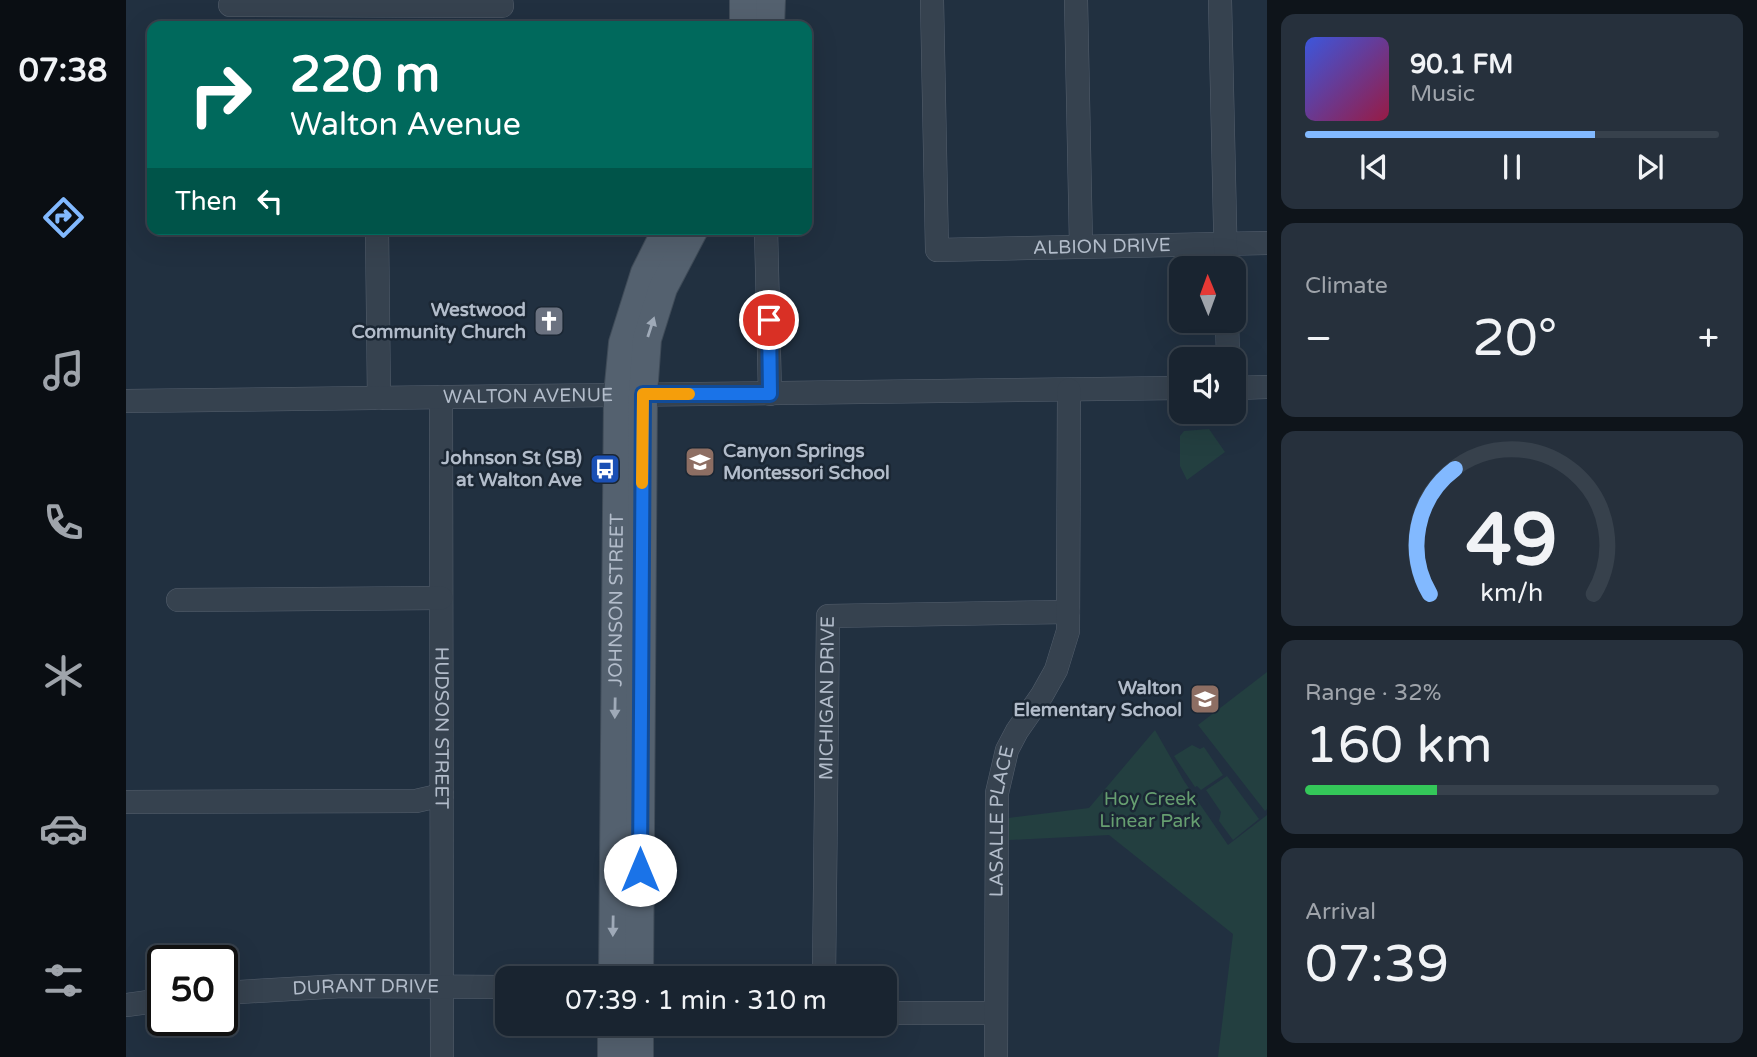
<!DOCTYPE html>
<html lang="en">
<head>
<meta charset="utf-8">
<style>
  :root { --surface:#192430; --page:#26303c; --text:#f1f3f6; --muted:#9fa4ab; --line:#37414c; --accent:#82b9ff }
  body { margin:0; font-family:"Varela Round",sans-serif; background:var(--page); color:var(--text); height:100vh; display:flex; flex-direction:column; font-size:26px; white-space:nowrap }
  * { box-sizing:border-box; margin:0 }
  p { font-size:23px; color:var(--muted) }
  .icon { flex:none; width:38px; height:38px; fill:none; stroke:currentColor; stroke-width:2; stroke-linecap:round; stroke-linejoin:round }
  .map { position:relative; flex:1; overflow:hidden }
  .side { display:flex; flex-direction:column; gap:14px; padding:14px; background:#0e141a; width:490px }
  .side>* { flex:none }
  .top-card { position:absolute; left:21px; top:21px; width:665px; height:214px; border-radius:14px; box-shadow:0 7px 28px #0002,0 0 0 2px var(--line); background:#00695c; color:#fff; overflow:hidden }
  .needle { width:46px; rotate:359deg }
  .buttons { position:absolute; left:1043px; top:256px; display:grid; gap:14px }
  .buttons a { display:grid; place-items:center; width:77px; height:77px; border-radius:14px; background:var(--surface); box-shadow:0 7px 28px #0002,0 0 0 2px var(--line); font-size:35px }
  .speed { position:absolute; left:21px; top:945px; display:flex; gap:14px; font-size:35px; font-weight:700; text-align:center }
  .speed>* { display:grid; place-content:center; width:91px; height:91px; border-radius:50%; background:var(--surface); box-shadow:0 7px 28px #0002,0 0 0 2px var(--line); line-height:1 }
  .speed .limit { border:4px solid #111; border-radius:10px; background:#fff; color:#111 }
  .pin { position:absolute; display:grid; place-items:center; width:60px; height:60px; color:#fff; margin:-30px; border:4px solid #fff; border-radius:50%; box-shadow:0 2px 7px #0007 }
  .me { position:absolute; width:77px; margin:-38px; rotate:0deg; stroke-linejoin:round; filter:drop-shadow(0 0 5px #0008) }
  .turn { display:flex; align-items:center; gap:24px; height:147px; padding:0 28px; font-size:32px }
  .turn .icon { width:91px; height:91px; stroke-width:2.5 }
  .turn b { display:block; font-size:49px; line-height:60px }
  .then { display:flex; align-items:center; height:66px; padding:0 28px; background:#0003; gap:14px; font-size:26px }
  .big { font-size:52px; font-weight:600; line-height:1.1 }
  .side .widget { flex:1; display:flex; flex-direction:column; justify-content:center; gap:10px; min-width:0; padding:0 24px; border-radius:14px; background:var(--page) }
  .side .dial { align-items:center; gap:0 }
  .dial svg { height:182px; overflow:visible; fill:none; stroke:var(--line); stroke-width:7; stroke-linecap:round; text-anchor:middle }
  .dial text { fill:var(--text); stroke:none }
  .song { display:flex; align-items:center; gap:21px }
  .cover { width:84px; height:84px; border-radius:10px; background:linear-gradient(135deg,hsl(230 70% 55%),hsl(340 70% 35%)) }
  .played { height:7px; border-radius:4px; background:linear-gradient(90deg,var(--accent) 70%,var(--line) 70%) }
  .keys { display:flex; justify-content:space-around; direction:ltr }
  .heat { display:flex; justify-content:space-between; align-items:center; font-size:38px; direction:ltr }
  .charge { height:10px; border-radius:5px; background:linear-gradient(90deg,#34c759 32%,var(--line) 0) }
  .trip { position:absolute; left:369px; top:966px; width:402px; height:70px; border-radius:14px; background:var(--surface); box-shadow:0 7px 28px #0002,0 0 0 2px var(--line); font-weight:600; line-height:70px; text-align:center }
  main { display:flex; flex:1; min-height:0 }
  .menu { display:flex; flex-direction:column; width:126px; justify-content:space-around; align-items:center; background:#0a0e13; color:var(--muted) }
  .menu .icon { width:49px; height:49px }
  .menu .current { color:var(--accent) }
  .menu b { font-size:32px; color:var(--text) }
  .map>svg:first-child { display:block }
  .green { fill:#233f40 }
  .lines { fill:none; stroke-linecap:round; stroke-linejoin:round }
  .minor-casing { stroke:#545f6d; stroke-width:24 }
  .major-casing { stroke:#3f4b58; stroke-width:30 }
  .minor { stroke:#36424f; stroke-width:23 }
  .major { stroke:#54616f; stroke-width:28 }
  .oneway { fill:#9faab8 }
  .route-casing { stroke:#114b97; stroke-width:18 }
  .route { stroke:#1a73e8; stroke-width:12 }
  .slow { stroke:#f59e0b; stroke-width:12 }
  .labels { text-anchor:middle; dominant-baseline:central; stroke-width:5; stroke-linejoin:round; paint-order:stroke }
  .street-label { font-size:19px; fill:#b2bcca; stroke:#1b2734 }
  .poi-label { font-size:19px; font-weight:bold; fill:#b2bcca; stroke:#1b2734; text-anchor:end }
  .park-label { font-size:19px; fill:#669e70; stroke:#1b2734 }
</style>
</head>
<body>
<main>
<nav class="menu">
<b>07:38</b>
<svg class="icon current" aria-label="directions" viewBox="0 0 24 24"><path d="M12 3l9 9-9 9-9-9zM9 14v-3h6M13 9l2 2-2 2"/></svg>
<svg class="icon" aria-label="music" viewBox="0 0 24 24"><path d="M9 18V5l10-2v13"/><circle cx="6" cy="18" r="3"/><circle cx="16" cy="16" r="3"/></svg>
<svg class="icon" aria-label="phone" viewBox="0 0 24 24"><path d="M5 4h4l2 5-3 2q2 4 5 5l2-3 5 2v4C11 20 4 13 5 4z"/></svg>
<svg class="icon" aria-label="climate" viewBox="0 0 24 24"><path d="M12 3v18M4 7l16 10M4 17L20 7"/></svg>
<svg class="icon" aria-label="car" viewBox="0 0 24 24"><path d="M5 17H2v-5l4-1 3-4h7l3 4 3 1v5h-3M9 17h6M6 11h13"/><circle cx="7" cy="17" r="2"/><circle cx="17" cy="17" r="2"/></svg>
<svg class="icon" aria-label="filters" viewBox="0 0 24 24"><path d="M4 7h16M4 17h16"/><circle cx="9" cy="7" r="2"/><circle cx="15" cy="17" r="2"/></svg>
</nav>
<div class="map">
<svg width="1141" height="1057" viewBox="0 0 1141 1057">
  <rect width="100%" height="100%" fill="#213040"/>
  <!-- green -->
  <path class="green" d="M1083,429L1099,452L1061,480L1054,466V436L1058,431Z
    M1141,672V809L1139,811L1072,725Z
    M1029,730L1058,781L1102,845L1141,815V1057H1092L1107,934L983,835L883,840L882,818L963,808Z
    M1066,745L1074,749L1078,747L1097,775L1075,790L1071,786L1069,787L1048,756Z
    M1101,776L1133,819L1107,840L1093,821L1095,812L1080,790Z"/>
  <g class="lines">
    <!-- minor casing -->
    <g class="minor-casing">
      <g id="minor">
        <path id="s1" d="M806,0L811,250L1141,243"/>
        <path d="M950,0L955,245"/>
        <path d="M1094,0L1100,268"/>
        <path d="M104,5L376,6L375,0"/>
        <path d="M251,229L253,398"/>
        <path d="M640,229L644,394"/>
        <path d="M1101,320L1102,359"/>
        <path d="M1108,388L1141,387"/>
        <path id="s2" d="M315,397L316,1057"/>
        <path id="s3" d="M0,401L1055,388"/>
        <path d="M52,600L315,598"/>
        <path d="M0,802L290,801L316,795"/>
        <path id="s4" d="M698,978L702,616L942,612"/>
        <path id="s5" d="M96,993L216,986L382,987"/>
        <path d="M0,1005L37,1000"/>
        <path d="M760,1013H868"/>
        <path id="s6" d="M870,1057L871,793L881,750L891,731L916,695L930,670L942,631L943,390"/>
      </g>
    </g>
    <!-- major casing -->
    <g class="major-casing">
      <g id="major">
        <path d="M618,26V0"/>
        <path d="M644,26L645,0"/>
        <path id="s7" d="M487,978L492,395L497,343L519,273L541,229"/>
        <path d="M513,978L517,394L521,339L537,288L568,229"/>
        <path d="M486,1057V1024"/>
        <path d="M513,1057V1024"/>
      </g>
    </g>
    <!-- minor -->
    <use href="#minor" class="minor"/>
    <!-- major -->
    <use href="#major" class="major"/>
  </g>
  <!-- one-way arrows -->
  <defs><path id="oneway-solid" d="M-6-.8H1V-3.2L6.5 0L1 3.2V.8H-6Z" transform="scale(1.75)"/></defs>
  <g class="oneway">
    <use href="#oneway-solid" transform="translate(525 327) rotate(-72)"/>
    <use href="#oneway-solid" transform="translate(489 708) rotate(91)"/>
    <use href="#oneway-solid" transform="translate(487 926) rotate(91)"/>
  </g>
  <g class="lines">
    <!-- route casing -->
    <g class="route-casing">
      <path id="route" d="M514,870L517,394H644L643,320"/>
    </g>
    <!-- route -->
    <use href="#route" class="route"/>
    <!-- slow -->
    <path class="slow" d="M516,483L517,394H563"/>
  </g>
  <!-- icons -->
  <defs>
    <g id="church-square" transform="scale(1.575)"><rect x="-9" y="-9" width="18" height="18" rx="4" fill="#6b7280" stroke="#1b2734"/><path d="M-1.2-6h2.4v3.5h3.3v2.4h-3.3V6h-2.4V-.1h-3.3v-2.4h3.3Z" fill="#fff"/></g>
    <g id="school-square" transform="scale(1.575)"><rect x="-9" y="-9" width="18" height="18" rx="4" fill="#8d6e63" stroke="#1b2734"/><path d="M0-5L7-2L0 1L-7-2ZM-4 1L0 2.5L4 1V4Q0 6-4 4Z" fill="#fff"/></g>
    <g id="bus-square" transform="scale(1.575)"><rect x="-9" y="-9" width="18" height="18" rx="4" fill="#1a4fb4" stroke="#1b2734"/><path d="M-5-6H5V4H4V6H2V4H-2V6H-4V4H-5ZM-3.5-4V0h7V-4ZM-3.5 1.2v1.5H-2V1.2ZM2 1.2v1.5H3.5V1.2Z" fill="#fff"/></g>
  </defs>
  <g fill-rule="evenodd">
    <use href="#church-square" x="423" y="321"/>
    <use href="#school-square" x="574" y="462"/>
    <use href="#bus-square" x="479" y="469"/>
    <use href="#school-square" x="1079" y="699"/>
  </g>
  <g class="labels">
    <!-- street labels -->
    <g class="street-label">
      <text stroke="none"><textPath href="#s1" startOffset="415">ALBION DRIVE</textPath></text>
      <text stroke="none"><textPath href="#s3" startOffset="402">WALTON AVENUE</textPath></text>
      <text stroke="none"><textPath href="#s7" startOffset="378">JOHNSON STREET</textPath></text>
      <text stroke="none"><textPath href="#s4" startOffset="280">MICHIGAN DRIVE</textPath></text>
      <text stroke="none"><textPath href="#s2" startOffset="331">HUDSON STREET</textPath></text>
      <text stroke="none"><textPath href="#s6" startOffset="236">LASALLE PLACE</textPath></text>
      <text stroke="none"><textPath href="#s5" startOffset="144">DURANT DRIVE</textPath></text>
    </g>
    <!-- poi labels -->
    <g class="poi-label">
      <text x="400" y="310">Westwood<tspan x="400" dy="22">Community Church</tspan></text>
      <text x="597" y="451" text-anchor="start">Canyon Springs<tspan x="597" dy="22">Montessori School</tspan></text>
      <text x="456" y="458">Johnson St (SB)<tspan x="456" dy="22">at Walton Ave</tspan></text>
      <text x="1056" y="688">Walton<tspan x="1056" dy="22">Elementary School</tspan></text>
    </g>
    <!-- park labels -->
    <g class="park-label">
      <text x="1024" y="799">Hoy Creek<tspan x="1024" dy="22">Linear Park</tspan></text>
    </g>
  </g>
</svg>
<div class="buttons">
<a><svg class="needle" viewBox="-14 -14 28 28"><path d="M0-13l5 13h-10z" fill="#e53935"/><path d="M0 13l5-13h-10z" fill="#9fa4ab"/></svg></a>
<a><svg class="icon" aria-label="sound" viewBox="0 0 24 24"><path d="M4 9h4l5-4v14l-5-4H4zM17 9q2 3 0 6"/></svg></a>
</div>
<div class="speed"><div class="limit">50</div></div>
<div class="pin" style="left:643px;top:320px;background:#d93025"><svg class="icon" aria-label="arrive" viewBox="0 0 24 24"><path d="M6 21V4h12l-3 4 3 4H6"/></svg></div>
<svg class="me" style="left:514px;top:870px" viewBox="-20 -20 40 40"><circle r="19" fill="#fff"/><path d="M0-13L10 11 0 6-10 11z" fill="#1a73e8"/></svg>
<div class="trip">07:39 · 1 min · 310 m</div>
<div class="top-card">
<div class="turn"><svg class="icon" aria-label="right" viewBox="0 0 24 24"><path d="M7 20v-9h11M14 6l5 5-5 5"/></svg><div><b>220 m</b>Walton Avenue</div></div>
<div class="then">Then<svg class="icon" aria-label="left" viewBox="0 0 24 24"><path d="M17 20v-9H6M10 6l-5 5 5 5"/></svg></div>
</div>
</div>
<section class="side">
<div class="widget">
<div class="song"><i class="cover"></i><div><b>90.1 FM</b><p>Music</p></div></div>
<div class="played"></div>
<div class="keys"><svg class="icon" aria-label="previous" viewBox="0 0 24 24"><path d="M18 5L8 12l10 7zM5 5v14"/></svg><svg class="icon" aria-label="pause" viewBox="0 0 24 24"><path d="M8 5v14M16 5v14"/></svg><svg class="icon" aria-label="next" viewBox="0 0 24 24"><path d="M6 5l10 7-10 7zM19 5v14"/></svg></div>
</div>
<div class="widget"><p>Climate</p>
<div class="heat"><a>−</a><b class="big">20°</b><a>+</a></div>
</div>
<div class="widget dial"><svg viewBox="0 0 100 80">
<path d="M14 69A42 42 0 1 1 86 69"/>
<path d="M14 69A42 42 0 0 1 25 14" stroke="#82b9ff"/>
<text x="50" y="56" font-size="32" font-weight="700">49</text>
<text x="50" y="72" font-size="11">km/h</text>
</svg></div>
<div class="widget"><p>Range · 32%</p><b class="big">160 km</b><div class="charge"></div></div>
<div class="widget"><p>Arrival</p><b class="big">07:39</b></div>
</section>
</main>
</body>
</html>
